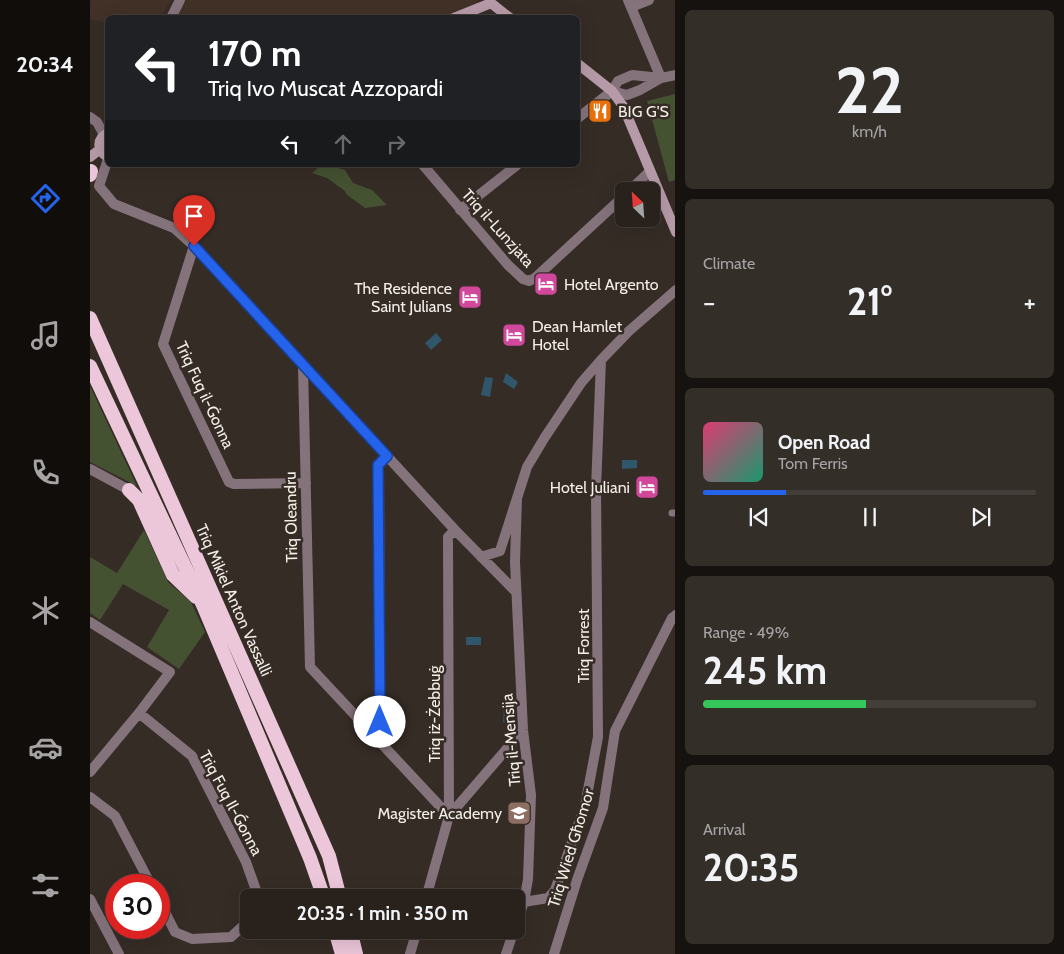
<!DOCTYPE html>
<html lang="en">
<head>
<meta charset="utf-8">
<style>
  :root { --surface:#28211c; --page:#342e29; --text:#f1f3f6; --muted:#a5a3a3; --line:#443e3b; --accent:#2563eb }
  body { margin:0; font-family:Cabin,sans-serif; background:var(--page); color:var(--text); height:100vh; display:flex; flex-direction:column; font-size:19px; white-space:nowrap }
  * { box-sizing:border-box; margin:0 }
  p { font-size:16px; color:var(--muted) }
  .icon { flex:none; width:28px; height:28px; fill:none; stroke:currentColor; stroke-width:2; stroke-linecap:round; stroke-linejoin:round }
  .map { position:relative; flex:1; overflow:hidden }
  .side { display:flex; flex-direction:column; gap:10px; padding:10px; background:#16120f; width:389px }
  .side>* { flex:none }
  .top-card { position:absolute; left:15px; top:15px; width:475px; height:152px; border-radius:8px; box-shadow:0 5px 20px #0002,0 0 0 1px var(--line); background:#202124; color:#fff; overflow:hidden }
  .needle { width:32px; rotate:335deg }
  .fabs { position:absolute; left:525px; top:182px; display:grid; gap:10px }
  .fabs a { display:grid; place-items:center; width:45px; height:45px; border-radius:8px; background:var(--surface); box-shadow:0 5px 20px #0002,0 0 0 1px var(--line); font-size:25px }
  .speed { position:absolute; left:15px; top:874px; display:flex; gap:10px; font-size:25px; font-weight:700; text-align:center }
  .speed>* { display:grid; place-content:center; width:65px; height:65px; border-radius:50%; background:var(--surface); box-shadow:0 5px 20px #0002,0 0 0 1px var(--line); line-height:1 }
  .speed .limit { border:8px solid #d22; background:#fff; color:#111 }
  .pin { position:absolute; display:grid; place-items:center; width:42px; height:42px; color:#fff; margin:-51px -21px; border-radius:50% 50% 50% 0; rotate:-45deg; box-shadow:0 0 5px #0007 }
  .pin .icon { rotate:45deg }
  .me { position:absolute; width:55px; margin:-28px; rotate:0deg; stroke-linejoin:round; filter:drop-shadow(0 0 4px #0008) }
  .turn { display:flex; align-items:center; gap:18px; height:105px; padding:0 20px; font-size:22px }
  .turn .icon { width:65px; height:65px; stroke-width:2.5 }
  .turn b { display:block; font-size:35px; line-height:42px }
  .lanes { display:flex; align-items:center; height:48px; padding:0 20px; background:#0003; justify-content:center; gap:25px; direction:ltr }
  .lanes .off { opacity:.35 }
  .big { font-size:38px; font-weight:800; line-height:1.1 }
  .side .tile { flex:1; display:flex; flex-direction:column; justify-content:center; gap:8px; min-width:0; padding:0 18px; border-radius:8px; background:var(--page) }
  .side .dial { align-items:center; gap:0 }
  .dial b { font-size:65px; line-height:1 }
  .song { display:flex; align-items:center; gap:15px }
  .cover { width:60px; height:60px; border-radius:8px; background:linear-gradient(135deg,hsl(340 70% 55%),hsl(160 70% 35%)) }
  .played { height:5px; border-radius:2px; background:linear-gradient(90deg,var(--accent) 25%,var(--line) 25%) }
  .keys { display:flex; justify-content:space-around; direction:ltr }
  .heat { display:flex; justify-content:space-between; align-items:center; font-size:28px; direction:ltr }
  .charge { height:8px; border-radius:4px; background:linear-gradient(90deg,#34c759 49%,var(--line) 0) }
  .trip { position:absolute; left:150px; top:889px; width:285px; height:50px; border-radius:8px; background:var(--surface); box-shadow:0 5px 20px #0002,0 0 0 1px var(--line); font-weight:800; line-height:50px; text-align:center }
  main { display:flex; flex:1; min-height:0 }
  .dock { display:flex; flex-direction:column; width:90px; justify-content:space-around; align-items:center; background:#100d0b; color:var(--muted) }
  .dock .icon { width:35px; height:35px }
  .dock .selected { color:var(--accent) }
  .dock b { font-size:22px; color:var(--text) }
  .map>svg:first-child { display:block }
  .built { fill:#413127 }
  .green { fill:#445232 }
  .water { fill:#2f566a }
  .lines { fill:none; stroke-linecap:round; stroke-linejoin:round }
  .pedestrian { stroke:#85737c; stroke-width:7 }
  .minor { stroke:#85737c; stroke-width:10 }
  .secondary { stroke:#b69aa8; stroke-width:10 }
  .trunk { stroke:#ecc6d9; stroke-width:14 }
  .route-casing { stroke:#184099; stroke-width:12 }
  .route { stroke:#2563eb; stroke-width:9 }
  .labels { text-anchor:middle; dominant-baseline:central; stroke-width:5; stroke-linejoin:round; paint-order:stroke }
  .poi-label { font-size:16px; fill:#f4eee9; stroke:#362c26; text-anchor:start }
  .street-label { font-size:16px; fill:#f4eee9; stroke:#362c26 }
</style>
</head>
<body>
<main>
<nav class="dock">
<b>20:34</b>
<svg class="icon selected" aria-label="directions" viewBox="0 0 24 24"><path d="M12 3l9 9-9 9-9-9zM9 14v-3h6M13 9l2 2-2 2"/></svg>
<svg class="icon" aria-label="music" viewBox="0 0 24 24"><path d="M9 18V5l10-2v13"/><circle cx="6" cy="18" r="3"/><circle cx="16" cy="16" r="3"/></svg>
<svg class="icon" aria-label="phone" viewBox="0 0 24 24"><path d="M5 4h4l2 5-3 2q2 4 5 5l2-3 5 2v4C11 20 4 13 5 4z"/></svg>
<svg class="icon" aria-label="climate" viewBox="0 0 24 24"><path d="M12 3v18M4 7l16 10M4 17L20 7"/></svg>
<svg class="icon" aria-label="car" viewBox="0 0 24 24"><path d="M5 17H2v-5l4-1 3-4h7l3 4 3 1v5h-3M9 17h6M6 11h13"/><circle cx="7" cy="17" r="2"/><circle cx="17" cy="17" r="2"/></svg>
<svg class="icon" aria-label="filters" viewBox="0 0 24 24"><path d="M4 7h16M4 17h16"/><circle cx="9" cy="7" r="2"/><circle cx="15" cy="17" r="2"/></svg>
</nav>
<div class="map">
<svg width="586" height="954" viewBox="0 0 586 954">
  <rect width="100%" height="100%" fill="#362c26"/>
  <!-- built -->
  <path class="built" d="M0,0H81L71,17L18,18L17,23L0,19Z
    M96,0H387L388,1L385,8L358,18H86Z"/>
  <!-- green -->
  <path class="green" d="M585,94V180L579,182L557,101Z
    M221,165H238L255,170L263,183L282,190L297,205L275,208L256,194L255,191L237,178L222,173L228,168Z
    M0,386L47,486L0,462Z
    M54,530L78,582L101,602L115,632L89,669L57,647L79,610L33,584L10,620L0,613V557L27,573Z"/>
  <!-- water -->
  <path class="water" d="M346,333L352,340L341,350L335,343Z
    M416,373L428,382L424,389L413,382Z
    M395,377L403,378L400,397L391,395Z
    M532,460H547V468L532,469Z
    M376,637H391V645H376Z
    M414,707H423L422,723L413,722Z"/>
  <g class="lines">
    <!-- pedestrian -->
    <path class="pedestrian" d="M582,513H586"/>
    <!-- minor -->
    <path class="minor" d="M538,0L571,78
      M541,7L559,0
      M81,18L90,0
      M522,91L537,95L550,90L571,78
      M0,117L7,122L14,135
      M488,118L522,91L528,81L542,75L571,78L586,75
      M18,159L9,186L24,204L84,228L104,246L365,530L426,592
      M333,165L418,265L433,279L439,281L445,278L534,196
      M539,191L560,171
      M370,210L427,165
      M104,246L73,344L139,482L144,484L216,483
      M213,367L220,667L359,816L433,730
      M0,469L39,490
      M391,557L410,551L437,467L455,437L491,383L511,360L539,331L586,290
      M0,622L80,672L49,713L0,772
      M49,713L102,756L156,862L166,890L165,898
      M290,742L289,465L297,456
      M0,797L25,816L61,885
      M336,898L359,816L358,537L365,530
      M0,899L29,954
      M69,900L85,932L102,939L141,937L154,925L159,915
      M434,902L458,898L465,890L495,806L508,737L506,489L511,360
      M426,924L434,902L438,879L441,795L433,730L425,562L427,498
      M320,954L327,930
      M416,954L424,930
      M464,954L487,880L513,808L525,731L582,618L586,615"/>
    <!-- secondary -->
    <path class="secondary" d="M364,18L401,3L420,18
      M488,64L522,91L533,106L586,232
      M18,133C6,139 7,151 18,157
      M0,157L9,150"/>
    <!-- trunk -->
    <path class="trunk" d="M0,175L1,171
      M0,318L239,856L250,898
      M0,366L113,605L220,858L234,898
      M39,490L49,500L83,575L106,597
      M245,930L252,954
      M260,930L266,954"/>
  </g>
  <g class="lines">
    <!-- route casing -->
    <g class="route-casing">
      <path id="route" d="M104,246L297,456L288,465L290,722"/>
    </g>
    <!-- route -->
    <use href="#route" class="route"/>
  </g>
  <!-- icons -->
  <defs>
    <g id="restaurant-square" transform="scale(1.25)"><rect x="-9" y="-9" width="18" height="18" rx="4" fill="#e8710a" stroke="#362c26"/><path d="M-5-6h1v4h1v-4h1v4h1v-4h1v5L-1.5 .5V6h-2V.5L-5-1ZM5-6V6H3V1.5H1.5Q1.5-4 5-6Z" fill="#fff"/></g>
    <g id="hotel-square" transform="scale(1.25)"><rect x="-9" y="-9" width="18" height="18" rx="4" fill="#d1479c" stroke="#362c26"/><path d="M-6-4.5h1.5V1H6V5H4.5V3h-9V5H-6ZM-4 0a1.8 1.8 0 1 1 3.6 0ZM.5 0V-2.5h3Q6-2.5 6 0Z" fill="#fff"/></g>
    <g id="school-square" transform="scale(1.25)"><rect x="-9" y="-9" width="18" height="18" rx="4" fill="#8d6e63" stroke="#362c26"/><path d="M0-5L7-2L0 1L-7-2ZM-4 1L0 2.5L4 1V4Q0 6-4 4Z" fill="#fff"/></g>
  </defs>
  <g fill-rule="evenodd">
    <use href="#restaurant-square" x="510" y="111"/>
    <use href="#hotel-square" x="456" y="284"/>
    <use href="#hotel-square" x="380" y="297"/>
    <use href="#hotel-square" x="424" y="335"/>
    <use href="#hotel-square" x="557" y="487"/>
    <use href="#school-square" x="429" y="813"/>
  </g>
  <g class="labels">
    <!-- poi labels -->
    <g class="poi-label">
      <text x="528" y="111">BIG G'S</text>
      <text x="474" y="284">Hotel Argento</text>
      <text x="362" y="288" text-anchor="end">The Residence<tspan x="362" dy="18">Saint Julians</tspan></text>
      <text x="442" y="326">Dean Hamlet<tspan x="442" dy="18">Hotel</tspan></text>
      <text x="540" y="487" text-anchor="end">Hotel Juliani</text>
      <text x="412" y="813" text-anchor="end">Magister Academy</text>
    </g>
    <!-- street labels -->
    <g class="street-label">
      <text transform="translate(408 228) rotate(48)">Triq il-Lunzjata</text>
      <text transform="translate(115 395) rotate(65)">Triq Fuq il-Ġonna</text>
      <text transform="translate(201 517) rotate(-91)">Triq Oleandru</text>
      <text transform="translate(144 600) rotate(66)">Triq Mikiel Anton Vassalli</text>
      <text transform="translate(493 646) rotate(-90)">Triq Forrest</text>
      <text transform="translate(344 714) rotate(-90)">Triq iż-Żebbuġ</text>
      <text transform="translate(421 740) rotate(-95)">Triq il-Mensija</text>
      <text transform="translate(141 803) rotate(62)">Triq Fuq Il-Ǵonna</text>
      <text transform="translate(481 848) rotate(-73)">Triq Wied Għomor</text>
    </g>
  </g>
</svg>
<div class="fabs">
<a><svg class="needle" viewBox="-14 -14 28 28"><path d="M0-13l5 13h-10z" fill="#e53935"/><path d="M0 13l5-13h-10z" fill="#a5a3a3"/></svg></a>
</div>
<div class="speed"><div class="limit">30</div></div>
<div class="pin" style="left:104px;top:246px;background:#d93025"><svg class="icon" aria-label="arrive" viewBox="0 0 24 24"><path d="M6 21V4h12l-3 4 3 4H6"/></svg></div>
<svg class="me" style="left:290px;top:722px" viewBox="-20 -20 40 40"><circle r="19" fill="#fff"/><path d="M0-13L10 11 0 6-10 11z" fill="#2563eb"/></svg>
<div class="trip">20:35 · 1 min · 350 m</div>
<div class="top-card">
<div class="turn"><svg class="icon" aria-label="left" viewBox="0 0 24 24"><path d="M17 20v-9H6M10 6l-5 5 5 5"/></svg><div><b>170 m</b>Triq Ivo Muscat Azzopardi</div></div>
<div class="lanes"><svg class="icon" aria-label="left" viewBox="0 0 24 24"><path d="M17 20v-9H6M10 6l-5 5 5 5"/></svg><svg class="icon off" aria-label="ahead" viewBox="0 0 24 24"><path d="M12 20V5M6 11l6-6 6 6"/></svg><svg class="icon off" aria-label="right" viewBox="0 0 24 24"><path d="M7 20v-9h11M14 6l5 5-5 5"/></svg></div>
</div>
</div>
<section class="side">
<div class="tile dial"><b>22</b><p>km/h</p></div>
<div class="tile"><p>Climate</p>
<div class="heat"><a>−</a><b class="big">21°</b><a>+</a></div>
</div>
<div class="tile">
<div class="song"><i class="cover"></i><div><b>Open Road</b><p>Tom Ferris</p></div></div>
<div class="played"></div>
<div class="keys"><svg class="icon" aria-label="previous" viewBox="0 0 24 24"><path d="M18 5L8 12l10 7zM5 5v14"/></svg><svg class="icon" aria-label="pause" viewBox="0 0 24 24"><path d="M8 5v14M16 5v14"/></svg><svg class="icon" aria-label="next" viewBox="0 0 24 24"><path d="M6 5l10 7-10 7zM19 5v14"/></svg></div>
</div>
<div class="tile"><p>Range · 49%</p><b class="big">245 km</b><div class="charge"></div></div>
<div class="tile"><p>Arrival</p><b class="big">20:35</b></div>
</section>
</main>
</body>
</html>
